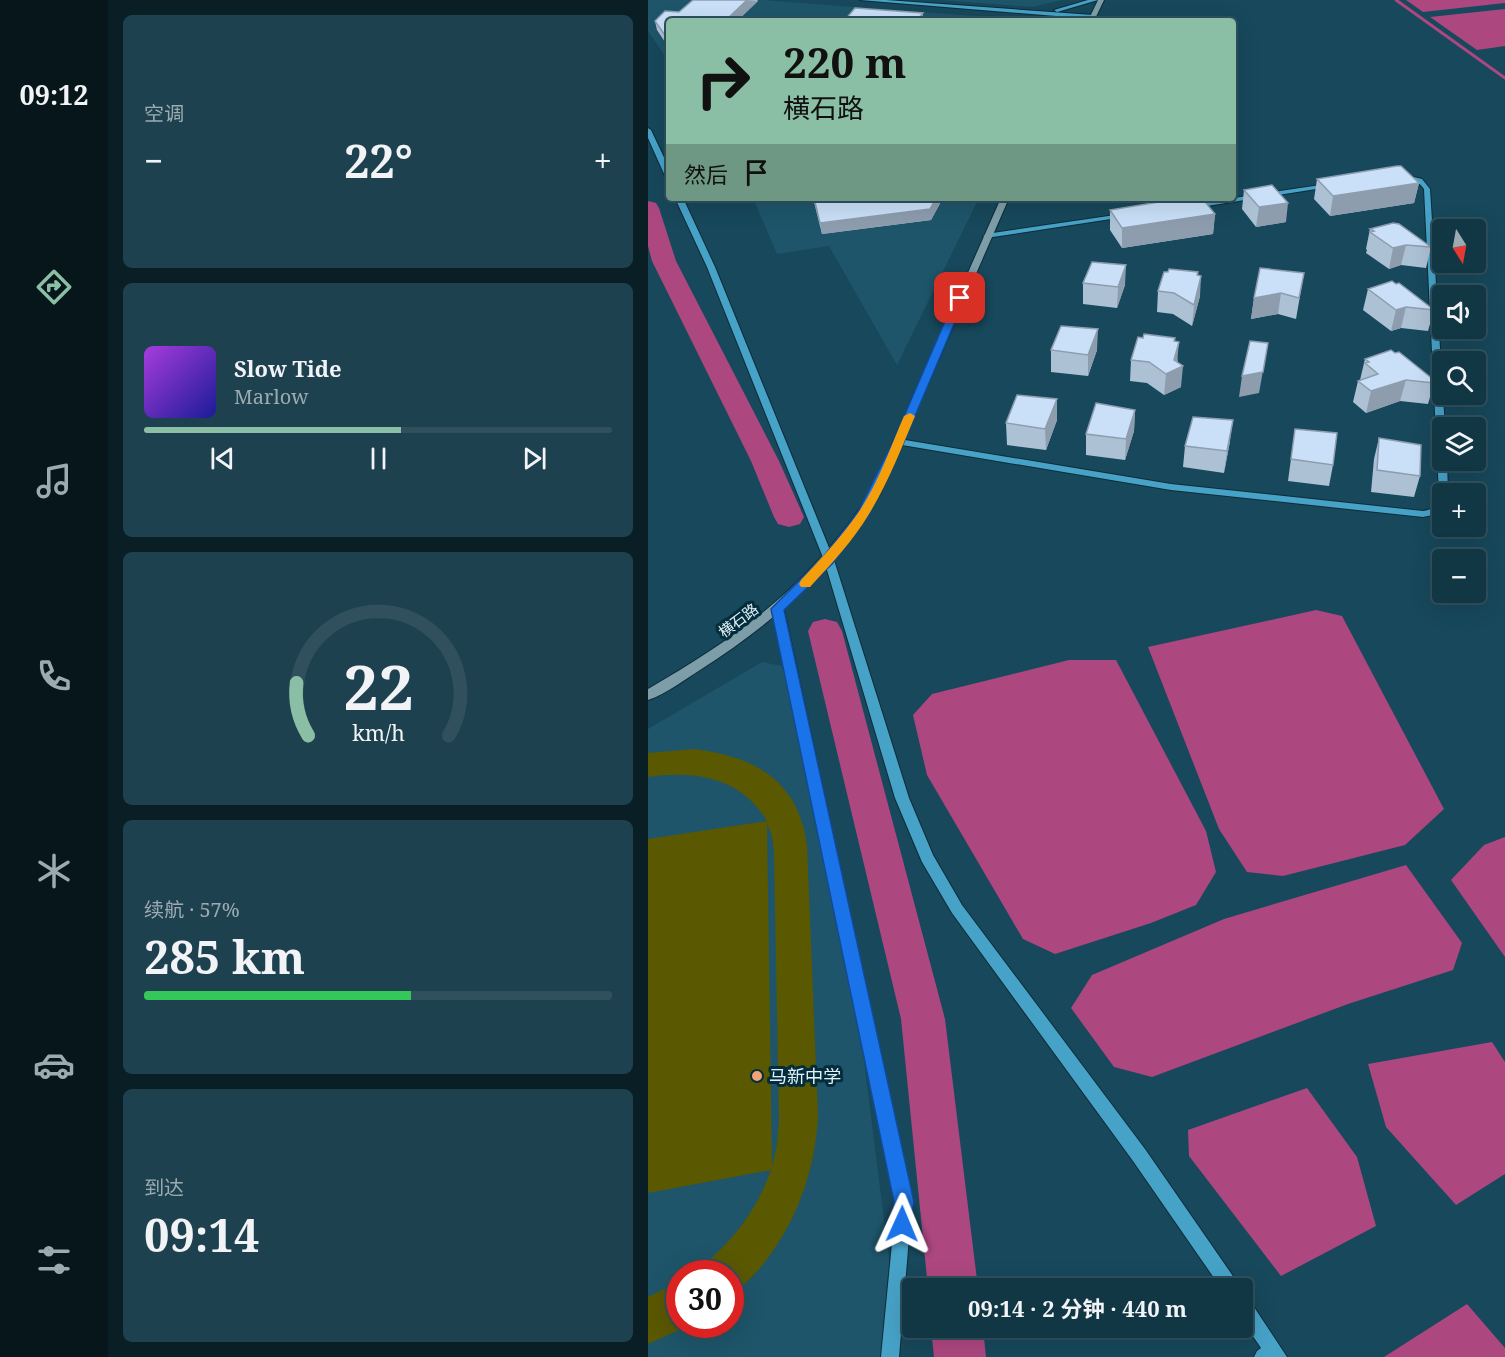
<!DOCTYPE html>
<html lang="zh">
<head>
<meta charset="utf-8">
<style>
  :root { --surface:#113644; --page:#1e414f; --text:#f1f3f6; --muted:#9cabb2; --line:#30505d; --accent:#8abfa5 }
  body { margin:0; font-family:"Noto Serif","Noto Sans SC",serif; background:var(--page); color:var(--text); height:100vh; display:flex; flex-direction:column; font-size:22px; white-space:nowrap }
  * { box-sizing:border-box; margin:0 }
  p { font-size:20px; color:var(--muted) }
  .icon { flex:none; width:33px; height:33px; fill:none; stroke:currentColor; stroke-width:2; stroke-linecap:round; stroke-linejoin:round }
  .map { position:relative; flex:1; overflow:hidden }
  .details { display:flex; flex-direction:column; gap:15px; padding:15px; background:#091e25; width:540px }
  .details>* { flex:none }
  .banner { position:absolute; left:18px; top:18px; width:570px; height:183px; border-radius:6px; box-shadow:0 6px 24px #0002,0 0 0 2px var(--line); background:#8abfa5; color:#111; overflow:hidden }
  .needle { width:39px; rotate:169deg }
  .fabs { position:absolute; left:784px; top:219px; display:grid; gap:12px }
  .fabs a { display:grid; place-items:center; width:54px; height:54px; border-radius:6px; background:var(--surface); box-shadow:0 6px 24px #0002,0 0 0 2px var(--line); font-size:30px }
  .speed { position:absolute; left:18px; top:1260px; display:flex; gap:12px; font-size:30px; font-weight:700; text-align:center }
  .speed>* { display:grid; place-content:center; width:78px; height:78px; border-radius:50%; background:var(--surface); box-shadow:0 6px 24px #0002,0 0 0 2px var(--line); line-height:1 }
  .speed .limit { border:9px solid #d22; background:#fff; color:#111 }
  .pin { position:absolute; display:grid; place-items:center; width:51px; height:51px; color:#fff; margin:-26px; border-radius:12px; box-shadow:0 3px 9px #0006 }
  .me { position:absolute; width:66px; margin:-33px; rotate:1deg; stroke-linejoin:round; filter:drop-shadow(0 0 4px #0008) }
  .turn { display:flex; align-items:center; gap:21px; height:126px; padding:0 18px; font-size:27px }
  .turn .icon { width:78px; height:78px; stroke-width:2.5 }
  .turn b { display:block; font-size:42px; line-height:51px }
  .then { display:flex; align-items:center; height:57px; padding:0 18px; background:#0003; gap:12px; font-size:22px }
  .big { font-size:45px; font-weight:700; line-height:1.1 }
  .details .tile { flex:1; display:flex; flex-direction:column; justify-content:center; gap:9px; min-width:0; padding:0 21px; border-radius:9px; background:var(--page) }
  .details .dial { align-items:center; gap:0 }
  .dial svg { height:156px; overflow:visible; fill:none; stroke:var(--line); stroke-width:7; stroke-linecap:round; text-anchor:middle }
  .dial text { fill:var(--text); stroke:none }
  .song { display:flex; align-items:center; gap:18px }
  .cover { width:72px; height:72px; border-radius:9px; background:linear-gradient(135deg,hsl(280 70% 55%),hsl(240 70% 35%)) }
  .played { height:6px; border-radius:3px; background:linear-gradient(90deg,var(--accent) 55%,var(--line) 55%) }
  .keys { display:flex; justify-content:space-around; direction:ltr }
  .heat { display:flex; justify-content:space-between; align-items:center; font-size:33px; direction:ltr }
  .charge { height:9px; border-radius:4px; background:linear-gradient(90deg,#34c759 57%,var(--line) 0) }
  .trip { position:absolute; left:254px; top:1278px; width:351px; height:60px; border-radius:6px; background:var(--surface); box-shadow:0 6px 24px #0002,0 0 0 2px var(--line); font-weight:700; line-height:60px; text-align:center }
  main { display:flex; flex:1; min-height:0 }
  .tab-bar { display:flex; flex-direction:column; width:108px; justify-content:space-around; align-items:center; background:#07161b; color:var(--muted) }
  .tab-bar .icon { width:42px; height:42px }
  .tab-bar .current { color:var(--accent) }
  .tab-bar b { font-size:27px; color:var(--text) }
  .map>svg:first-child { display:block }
  .built { fill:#1e556a; fill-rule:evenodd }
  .green { fill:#5a5800; fill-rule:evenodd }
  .water { fill:#ad4780 }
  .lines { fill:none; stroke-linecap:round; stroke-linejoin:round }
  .stream { stroke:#ad4780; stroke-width:3 }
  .river { fill:#ad4780; fill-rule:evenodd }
  .lane-casing { stroke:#0f2c38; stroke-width:2 }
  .street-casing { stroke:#0f2c38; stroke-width:2 }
  .secondary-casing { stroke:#0f2c38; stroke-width:2 }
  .lane { fill:#47a2c8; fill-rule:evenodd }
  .street { fill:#47a2c8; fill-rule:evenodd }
  .secondary { fill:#7d9ea8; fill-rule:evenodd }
  .wall { fill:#adc1d5 }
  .shaded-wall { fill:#8d9dae }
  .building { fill:#c9e0f8; stroke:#8d9dae; stroke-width:1.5 }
  .route { fill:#1a73e8; stroke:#114b97; stroke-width:1.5 }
  .slow { fill:#f59e0b }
  .poi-dot { fill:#f0a279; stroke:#042d3c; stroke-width:2 }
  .labels { text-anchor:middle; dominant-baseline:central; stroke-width:6; stroke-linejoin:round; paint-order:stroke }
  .street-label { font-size:15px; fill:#e2f2fa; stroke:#042d3c }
  .near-poi-label { font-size:18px; fill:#e2f2fa; stroke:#042d3c; text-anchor:start }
</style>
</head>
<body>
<main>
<nav class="tab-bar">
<b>09:12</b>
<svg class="icon current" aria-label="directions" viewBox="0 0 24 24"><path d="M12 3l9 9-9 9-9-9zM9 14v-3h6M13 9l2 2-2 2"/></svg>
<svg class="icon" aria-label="music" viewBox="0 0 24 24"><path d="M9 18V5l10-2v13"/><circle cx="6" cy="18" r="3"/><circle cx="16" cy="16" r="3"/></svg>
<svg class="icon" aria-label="phone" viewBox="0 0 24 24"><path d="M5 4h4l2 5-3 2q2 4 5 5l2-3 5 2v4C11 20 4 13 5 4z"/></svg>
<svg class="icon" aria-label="climate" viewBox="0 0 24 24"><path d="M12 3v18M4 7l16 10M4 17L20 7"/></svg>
<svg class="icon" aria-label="car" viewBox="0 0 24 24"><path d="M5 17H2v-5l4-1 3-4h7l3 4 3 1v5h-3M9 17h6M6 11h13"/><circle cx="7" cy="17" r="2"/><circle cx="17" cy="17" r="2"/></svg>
<svg class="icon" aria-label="filters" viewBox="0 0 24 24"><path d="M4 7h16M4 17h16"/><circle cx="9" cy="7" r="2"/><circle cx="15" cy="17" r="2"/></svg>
</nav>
<section class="details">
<div class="tile"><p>空调</p>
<div class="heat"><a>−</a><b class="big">22°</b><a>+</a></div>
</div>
<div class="tile">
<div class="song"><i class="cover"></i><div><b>Slow Tide</b><p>Marlow</p></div></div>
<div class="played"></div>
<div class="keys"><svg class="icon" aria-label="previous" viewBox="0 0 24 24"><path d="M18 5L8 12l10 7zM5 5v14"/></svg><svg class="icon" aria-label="pause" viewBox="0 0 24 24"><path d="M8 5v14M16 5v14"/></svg><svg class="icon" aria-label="next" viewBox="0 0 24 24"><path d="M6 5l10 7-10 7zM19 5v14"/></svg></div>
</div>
<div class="tile dial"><svg viewBox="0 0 100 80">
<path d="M14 69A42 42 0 1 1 86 69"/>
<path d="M14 69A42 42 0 0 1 8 42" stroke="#8abfa5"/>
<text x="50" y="56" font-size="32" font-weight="700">22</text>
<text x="50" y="72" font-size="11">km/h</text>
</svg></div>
<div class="tile"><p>续航 · 57%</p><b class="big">285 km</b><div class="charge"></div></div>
<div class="tile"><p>到达</p><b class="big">09:14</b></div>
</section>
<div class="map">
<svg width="857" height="1357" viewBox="0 0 857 1357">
  <rect width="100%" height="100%" fill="#17485b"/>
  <!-- built -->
  <path class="built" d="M0,0H113L393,21H21V62L0,31Z
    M291,0H414L385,7Z
    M105,198H331L249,365L181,246L129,254Z
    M114,662L134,666L193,878L247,1307L245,1357H0V729ZM32,1274H82V1324H32Z"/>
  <!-- green -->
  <path class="green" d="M47,749C108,757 150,781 159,845L170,1116C167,1183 137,1253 83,1296L82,1274L45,1273C81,1246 108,1213 123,1170L0,1193V839L119,821C93,777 47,770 0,777V753ZM119,824L124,836L126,852L131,1121L129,1145L124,1166Z
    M31,1282L32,1324L42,1325L0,1344V1297Z"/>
  <!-- water -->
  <path class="water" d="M758,0H857V3L775,12Z
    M857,9V46L829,50L782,17Z
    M668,610L694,616L796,809L757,845L635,876L599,872L571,829L500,647Z
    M421,660H468L558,831L568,872L548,905L503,923L407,954L375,939L279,775L265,715L284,694Z
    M857,837V957L803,880L836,845Z
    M758,865L814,943L805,970L700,1004L504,1077L466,1067L423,1008L444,975L576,919Z
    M844,1042L857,1062V1174L808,1205L738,1127L720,1064Z
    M659,1088L709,1157L728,1226L633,1276L541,1156L540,1130Z
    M819,1304L857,1348V1357H736Z"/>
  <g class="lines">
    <!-- stream -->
    <path class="stream" d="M748,0L857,78"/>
    <!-- river -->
    <path class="river" d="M0,201L8,203L11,208L28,261L131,461L156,517L152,524L141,527L130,524L126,517L103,461L4,261L0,246Z
      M177,619L189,622L194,631L297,1019L330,1288H280L253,1019L160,631L165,622Z
      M283,1328H335L338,1357H286Z"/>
    <!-- lane casing -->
    <g class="lane-casing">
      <path id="lane" d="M754,174L774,179L782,189L797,428H795V460H799L800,494H795V497L791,494L776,189C770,180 762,179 752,177L751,176Z
        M679,184L681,185V187L546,208L543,206L546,204Z
        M474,214L476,215V217L338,238L335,236L338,234Z
        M251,439L523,484L775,511C789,509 786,503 795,500V509L790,514L775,517L523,490L248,444L247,442Z"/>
    </g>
    <!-- street casing -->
    <g class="street-casing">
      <path id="street" d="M212,0H238L445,15L448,17L445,19Z
        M440,0H450L409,12L406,10Z
        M0,128L3,130L21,168V178L17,176L0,138Z
        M27,198H35L67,267L186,560L261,798L285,855L314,905L497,1149L589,1282L592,1288H573L485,1161L304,913L274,862L247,798L176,560L59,267Z
        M130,605L136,609L264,1202L251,1357H233L248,1202L124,609Z
        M594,1295L600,1298L639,1357H606L609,1351L613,1348L594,1320Z"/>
    </g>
    <!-- secondary casing -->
    <g class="secondary-casing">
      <path id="secondary" d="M450,0H456L446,21H440Z
        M353,198H361L233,492C183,571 130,620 52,670C36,680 18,694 0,700V689C94,635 163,584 223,492Z"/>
    </g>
    <!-- lane -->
    <use href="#lane" class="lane"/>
    <!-- street -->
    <use href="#street" class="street"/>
    <!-- secondary -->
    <use href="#secondary" class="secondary"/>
  </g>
  <!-- wall -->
  <path class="wall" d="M45,0H109L110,1L89,21H21V48L9,30L7,21L31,12Z
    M669,179L771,183L766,203L682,216L666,199Z
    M596,190L638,222L608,227L594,209Z
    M165,198H295L283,220L174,234Z
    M462,210L567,214L565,234L474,248L462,230Z
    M722,229L783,247L778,268L753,265L741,269L718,253L719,250L718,249Z
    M656,273L648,319L630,314L603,319L606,298Z
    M550,275L552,296L544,326L525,314L509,312L510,291Z
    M435,283L477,285L469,308L435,304Z
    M720,289L786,310L780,331L753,328L743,331L715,310Z
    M527,341L533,387L516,395L499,383L482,381L483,360Z
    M403,350H449L440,376L403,372Z
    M717,359L786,383L780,404L752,401L718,413L705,402L710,381L712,380Z
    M487,410L486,431L477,460L438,455V434Z
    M409,420L398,450L359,445L358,423Z
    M647,429L685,465L681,486L640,481Z
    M731,438L772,476L766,497L723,492L726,459Z
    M582,441L576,473L535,467L537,446Z"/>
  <!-- shaded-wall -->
  <path class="shaded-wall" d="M99,0L110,1L89,21H77Z
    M275,13V21H268Z
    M771,183L766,203L682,216L685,196Z
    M288,198H295L283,220L174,234L172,223Z
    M640,203L638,222L608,227L611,207Z
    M567,214L565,234L474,248V228Z
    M758,245L753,265L741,269L745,248Z
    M478,265L477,285L469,308L470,287Z
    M553,276L552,296L544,326L546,305Z
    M633,293L630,314L603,319L606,298Z
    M758,307L753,328L743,331L748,310Z
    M450,329L449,350L440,376V355Z
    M531,342L529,363L535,366L533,387L516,395L518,374Z
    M620,343L611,393L591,397L594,376Z
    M758,380L752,401L718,413L723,391Z
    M409,399V420L398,450L397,429Z
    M487,410L486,431L477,460L478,439Z
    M585,420L582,441L576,473L579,451Z"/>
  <!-- building -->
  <path class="building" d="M45,0H99L77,21H21V41L7,21L17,11L31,12Z
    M207,8L275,13L268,21H196Z
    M749,166H753L771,183L685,196L669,179Z
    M624,185L640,203L611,207L596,190Z
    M166,198H288L282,209L172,223Z
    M535,198H554L567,214L474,228L462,210Z
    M745,223L751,224L783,247L758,245L745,248L722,232L726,231L722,229Z
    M444,262L478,265L470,287L435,283Z
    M612,268L656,273L651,298L633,293L606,298Z
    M521,269L550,272L549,275L553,276L546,305L526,293L510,291L516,272H520Z
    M744,281L748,284L751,283L786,310L758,307L748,310L720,289Z
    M413,326L450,329L440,355L403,350Z
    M496,334L527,338L526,341L531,342L526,360L535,366L518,374L501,362L483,360L490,337L495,338Z
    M602,341L620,343L615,372L594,376Z
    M743,350L747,353L751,352L786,380V383L758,380L723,391L710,381L730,374L717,363L721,362L717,359Z
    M369,395L409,399L397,429L358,423Z
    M448,403L487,410L478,439L438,434Z
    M545,417L585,420L579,451L537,446Z
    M647,429L689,433L685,465L643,459Z
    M731,438L773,445L772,476L729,470Z"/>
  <!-- route -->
  <path class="route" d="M312,295L317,298L256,442L221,514L185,563L136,610L266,1202L261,1231L254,1234L247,1231L244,1224L246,1202L123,609L176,556L210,512L245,442L307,298Z"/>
  <!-- slow -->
  <path class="slow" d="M262,413L267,416C253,449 240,483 221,514C205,541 183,564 162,587H153L151,584L153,580C173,559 193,537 210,513C230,484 242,448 256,416Z"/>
  <!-- markers -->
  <circle class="poi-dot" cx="109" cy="1076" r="6"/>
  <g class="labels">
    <!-- street labels -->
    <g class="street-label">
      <text transform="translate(90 620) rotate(-37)">横石路</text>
    </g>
    <!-- near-poi labels -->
    <g class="near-poi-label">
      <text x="121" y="1076">马新中学</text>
    </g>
  </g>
</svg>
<div class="fabs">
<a><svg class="needle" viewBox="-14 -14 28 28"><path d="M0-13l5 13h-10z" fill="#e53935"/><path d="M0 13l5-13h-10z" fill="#9cabb2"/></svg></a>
<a><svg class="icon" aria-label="sound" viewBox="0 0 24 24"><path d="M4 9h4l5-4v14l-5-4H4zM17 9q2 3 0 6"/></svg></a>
<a><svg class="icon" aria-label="search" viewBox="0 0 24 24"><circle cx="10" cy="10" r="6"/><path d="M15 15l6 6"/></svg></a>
<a><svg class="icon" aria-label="layers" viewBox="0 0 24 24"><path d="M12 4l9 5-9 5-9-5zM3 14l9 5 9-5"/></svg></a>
<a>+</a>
<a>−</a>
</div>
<div class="speed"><div class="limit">30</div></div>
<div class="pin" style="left:312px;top:298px;background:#d93025"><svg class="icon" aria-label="arrive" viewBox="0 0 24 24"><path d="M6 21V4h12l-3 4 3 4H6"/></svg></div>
<svg class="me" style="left:254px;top:1224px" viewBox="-20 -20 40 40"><path d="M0-17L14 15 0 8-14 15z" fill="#1a73e8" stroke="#fff" stroke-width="4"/></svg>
<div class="trip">09:14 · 2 分钟 · 440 m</div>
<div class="banner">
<div class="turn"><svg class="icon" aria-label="right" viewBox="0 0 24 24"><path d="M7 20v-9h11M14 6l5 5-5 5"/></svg><div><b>220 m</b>横石路</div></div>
<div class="then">然后<svg class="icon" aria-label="arrive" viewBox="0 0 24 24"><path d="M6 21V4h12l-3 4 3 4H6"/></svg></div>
</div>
</div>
</main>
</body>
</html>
